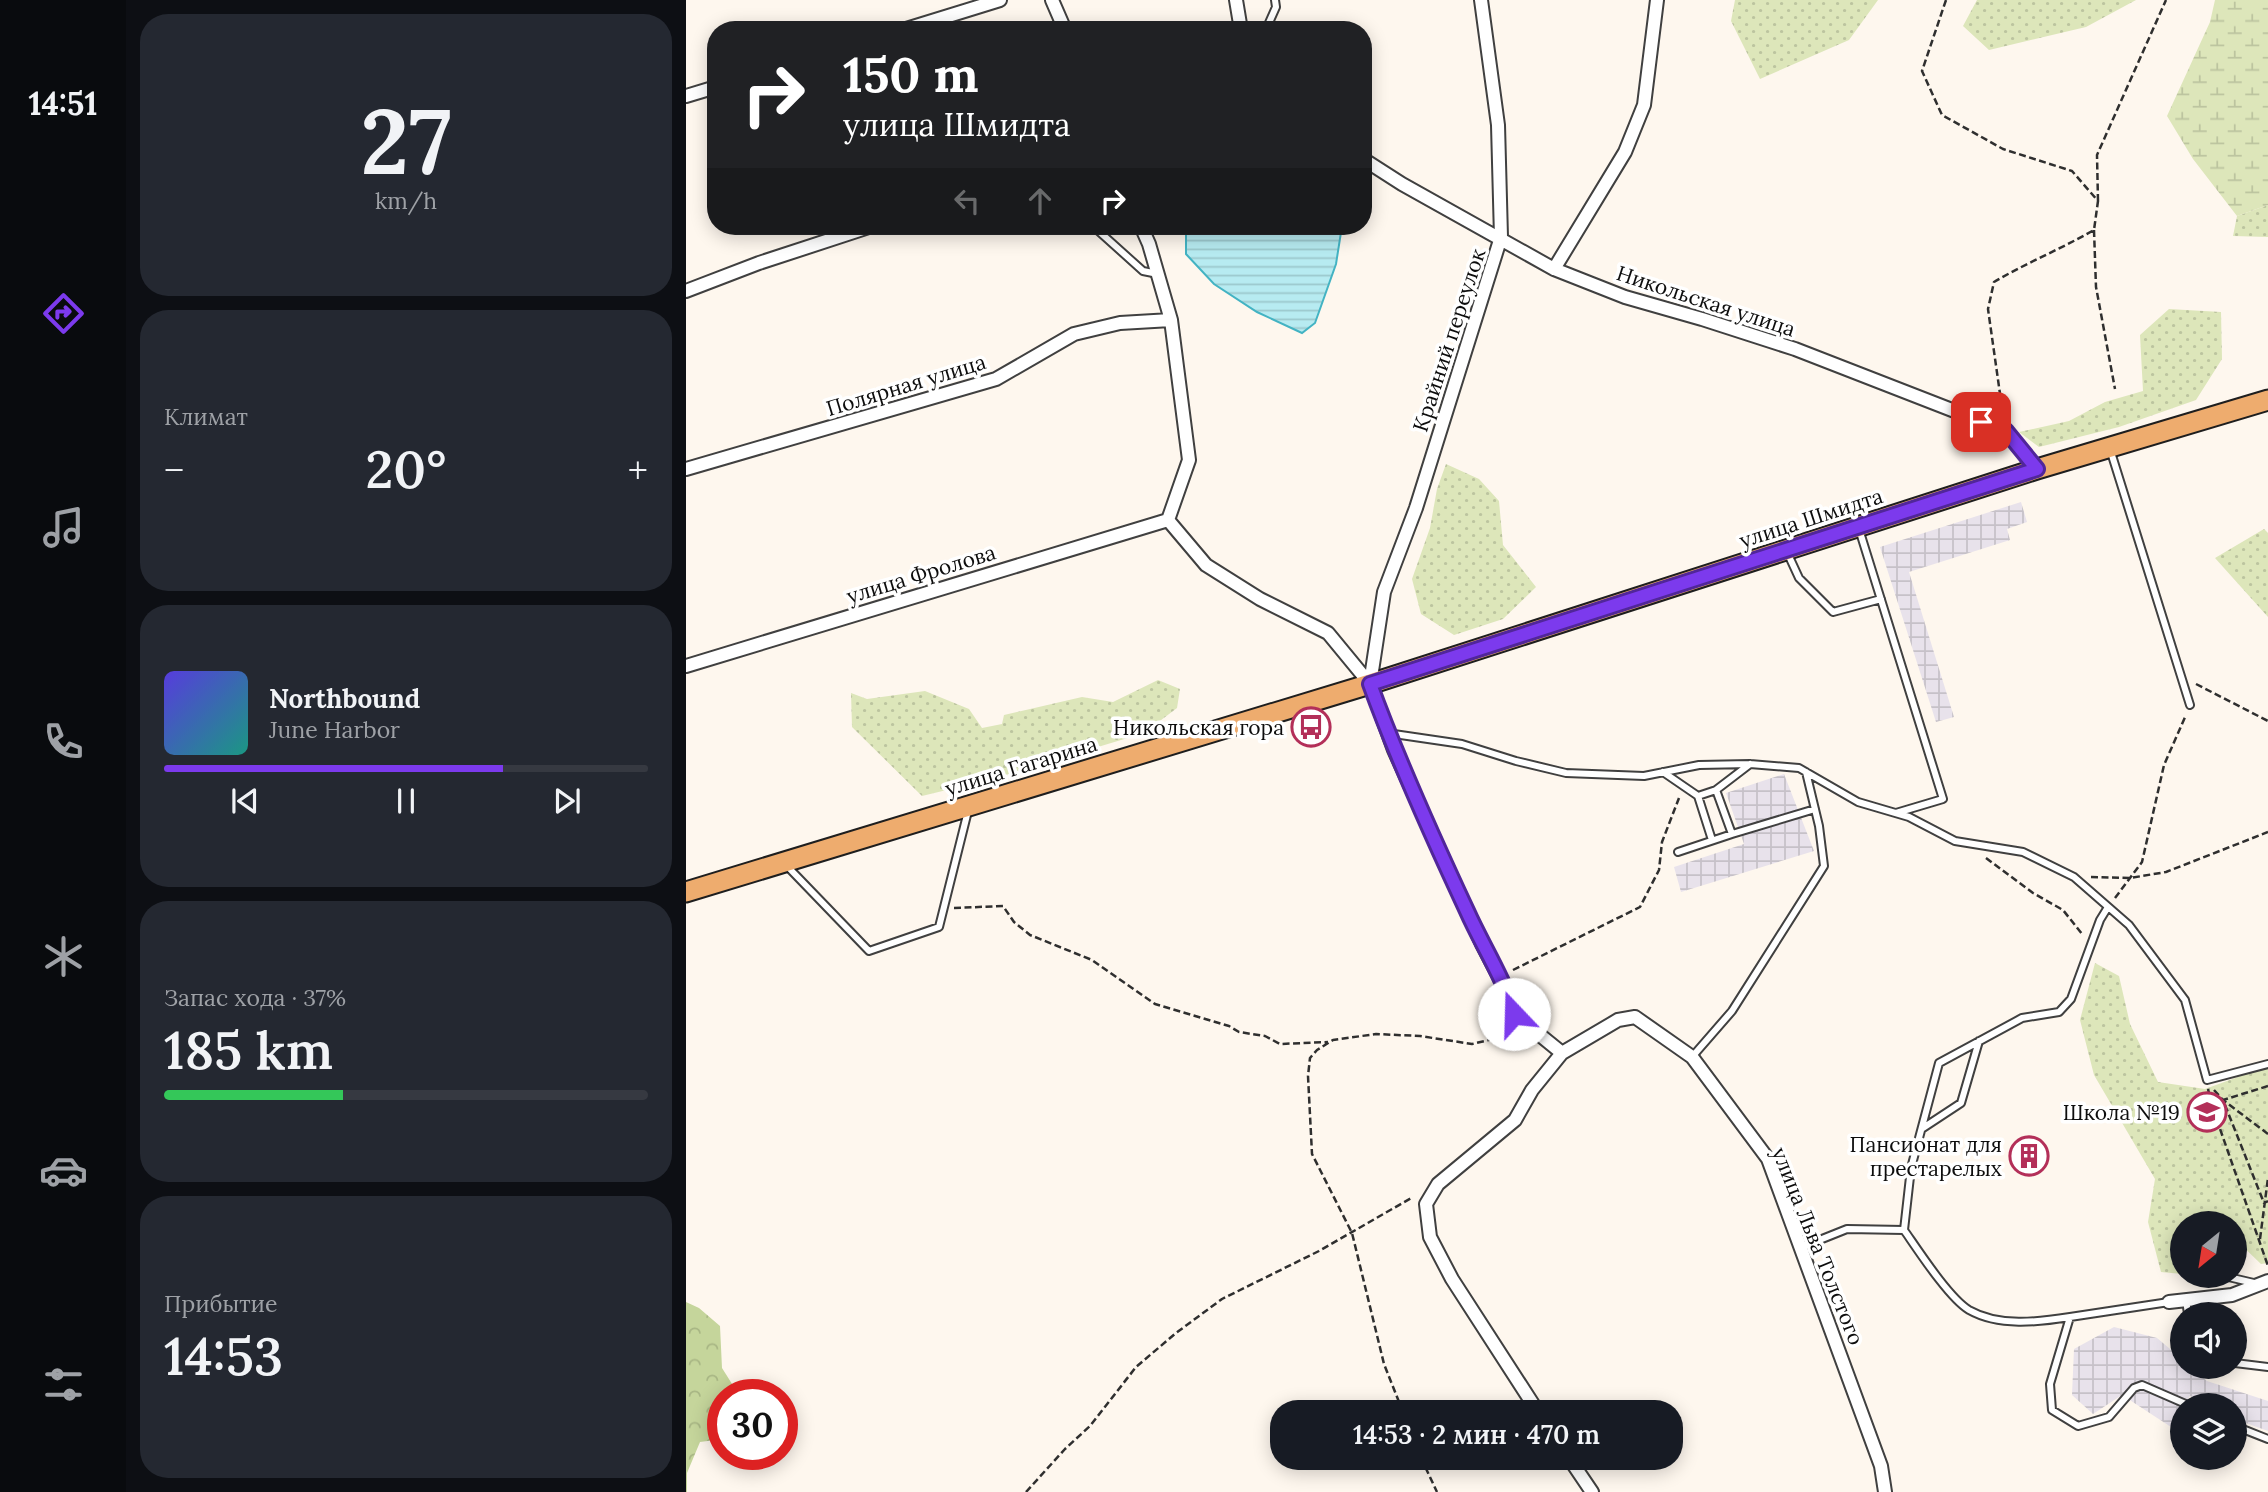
<!DOCTYPE html>
<html lang="ru">
<head>
<meta charset="utf-8">
<style>
  :root { --surface:#171b24; --page:#242831; --text:#f1f3f6; --muted:#9ea1a6; --line:#363941; --accent:#7c3aed }
  body { margin:0; font-family:Lora,serif; background:var(--page); color:var(--text); height:100vh; display:flex; flex-direction:column; font-size:26px; white-space:nowrap }
  * { box-sizing:border-box; margin:0 }
  p { font-size:23px; color:var(--muted) }
  .icon { flex:none; width:38px; height:38px; fill:none; stroke:currentColor; stroke-width:2; stroke-linecap:round; stroke-linejoin:round }
  .map { position:relative; flex:1; overflow:hidden }
  .panel { display:flex; flex-direction:column; gap:14px; padding:14px; background:#0d0f14; width:560px }
  .panel>* { flex:none }
  .hud { position:absolute; left:21px; top:21px; width:665px; height:214px; border-radius:28px; box-shadow:0 4px 18px #0003; background:#202124; color:#fff; overflow:hidden }
  .needle { width:46px; rotate:210deg }
  .controls { position:absolute; left:1484px; top:1211px; display:grid; gap:14px }
  .controls a { display:grid; place-items:center; width:77px; height:77px; border-radius:50%; background:var(--surface); box-shadow:0 4px 18px #0003; font-size:35px }
  .speed { position:absolute; left:21px; top:1379px; display:flex; gap:14px; font-size:35px; font-weight:700; text-align:center }
  .speed>* { display:grid; place-content:center; width:91px; height:91px; border-radius:50%; background:var(--surface); box-shadow:0 4px 18px #0003; line-height:1 }
  .speed .limit { border:10px solid #d22; background:#fff; color:#111 }
  .pin { position:absolute; display:grid; place-items:center; width:60px; height:60px; color:#fff; margin:-30px; border-radius:14px; box-shadow:0 4px 10px #0006 }
  .me { position:absolute; width:77px; margin:-38px; rotate:339deg; stroke-linejoin:round; filter:drop-shadow(0 0 5px #0008) }
  .turn { display:flex; align-items:center; gap:24px; height:147px; padding:0 21px; font-size:32px }
  .turn .icon { width:91px; height:91px; stroke-width:2.5 }
  .turn b { display:block; font-size:49px; line-height:60px }
  .lanes { display:flex; align-items:center; height:66px; padding:0 21px; background:#0003; justify-content:center; gap:35px; direction:ltr }
  .lanes .off { opacity:.35 }
  .big { font-size:52px; font-weight:600; line-height:1.1 }
  .panel .tile { flex:1; display:flex; flex-direction:column; justify-content:center; gap:10px; min-width:0; padding:0 24px; border-radius:28px; background:var(--page) }
  .panel .dial { align-items:center; gap:0 }
  .dial b { font-size:91px; line-height:1 }
  .song { display:flex; align-items:center; gap:21px }
  .cover { width:84px; height:84px; border-radius:10px; background:linear-gradient(135deg,hsl(250 70% 55%),hsl(170 70% 35%)) }
  .played { height:7px; border-radius:4px; background:linear-gradient(90deg,var(--accent) 70%,var(--line) 70%) }
  .keys { display:flex; justify-content:space-around; direction:ltr }
  .heat { display:flex; justify-content:space-between; align-items:center; font-size:38px; direction:ltr }
  .charge { height:10px; border-radius:5px; background:linear-gradient(90deg,#34c759 37%,var(--line) 0) }
  .trip { position:absolute; left:584px; top:1400px; width:413px; height:70px; border-radius:28px; background:var(--surface); box-shadow:0 4px 18px #0003; font-weight:600; line-height:70px; text-align:center }
  main { display:flex; flex:1; min-height:0 }
  .tab-bar { display:flex; flex-direction:column; width:126px; justify-content:space-around; align-items:center; background:#090b0e; color:var(--muted) }
  .tab-bar .icon { width:49px; height:49px }
  .tab-bar .selected { color:var(--accent) }
  .tab-bar b { font-size:32px; color:var(--text) }
  .map>svg:first-child { display:block }
  .industrial { fill:url(#industrial-grid) }
  .grass { fill:url(#grass-dots) }
  .forest { fill:url(#forest-crowns) }
  .wetland { fill:url(#wetland-marsh) }
  .water { fill:url(#water-rules); stroke:#43b3c3; stroke-width:2 }
  .lines { fill:none; stroke-linecap:round; stroke-linejoin:round }
  .lane-casing { stroke:#404040; stroke-width:10 }
  .street-casing { stroke:#404040; stroke-width:16 }
  .primary-casing { stroke:#1e1e1e; stroke-width:23 }
  .path { stroke:#2f2f2f; stroke-width:2.5; stroke-dasharray:7 3.5; stroke-linecap:butt }
  .lane { stroke:#fff; stroke-width:6 }
  .street { stroke:#fff; stroke-width:12 }
  .primary { stroke:#eeac6e; stroke-width:19 }
  .route-casing { stroke:#51269a; stroke-width:18 }
  .route { stroke:#7c3aed; stroke-width:12 }
  .labels { text-anchor:middle; dominant-baseline:central; stroke-width:7; stroke-linejoin:round; paint-order:stroke }
  .street-label { font-size:21px; fill:#0d0d0d; stroke:#fff }
  .poi-label { font-size:21px; fill:#0d0d0d; stroke:#fff; text-anchor:end }
</style>
</head>
<body>
<main>
<nav class="tab-bar">
<b>14:51</b>
<svg class="icon selected" aria-label="directions" viewBox="0 0 24 24"><path d="M12 3l9 9-9 9-9-9zM9 14v-3h6M13 9l2 2-2 2"/></svg>
<svg class="icon" aria-label="music" viewBox="0 0 24 24"><path d="M9 18V5l10-2v13"/><circle cx="6" cy="18" r="3"/><circle cx="16" cy="16" r="3"/></svg>
<svg class="icon" aria-label="phone" viewBox="0 0 24 24"><path d="M5 4h4l2 5-3 2q2 4 5 5l2-3 5 2v4C11 20 4 13 5 4z"/></svg>
<svg class="icon" aria-label="climate" viewBox="0 0 24 24"><path d="M12 3v18M4 7l16 10M4 17L20 7"/></svg>
<svg class="icon" aria-label="car" viewBox="0 0 24 24"><path d="M5 17H2v-5l4-1 3-4h7l3 4 3 1v5h-3M9 17h6M6 11h13"/><circle cx="7" cy="17" r="2"/><circle cx="17" cy="17" r="2"/></svg>
<svg class="icon" aria-label="filters" viewBox="0 0 24 24"><path d="M4 7h16M4 17h16"/><circle cx="9" cy="7" r="2"/><circle cx="15" cy="17" r="2"/></svg>
</nav>
<section class="panel">
<div class="tile dial"><b>27</b><p>km/h</p></div>
<div class="tile"><p>Климат</p>
<div class="heat"><a>−</a><b class="big">20°</b><a>+</a></div>
</div>
<div class="tile">
<div class="song"><i class="cover"></i><div><b>Northbound</b><p>June Harbor</p></div></div>
<div class="played"></div>
<div class="keys"><svg class="icon" aria-label="previous" viewBox="0 0 24 24"><path d="M18 5L8 12l10 7zM5 5v14"/></svg><svg class="icon" aria-label="pause" viewBox="0 0 24 24"><path d="M8 5v14M16 5v14"/></svg><svg class="icon" aria-label="next" viewBox="0 0 24 24"><path d="M6 5l10 7-10 7zM19 5v14"/></svg></div>
</div>
<div class="tile"><p>Запас хода · 37%</p><b class="big">185 km</b><div class="charge"></div></div>
<div class="tile"><p>Прибытие</p><b class="big">14:53</b></div>
</section>
<div class="map">
<svg width="1582" height="1492" viewBox="0 0 1582 1492">
  <defs>
    <pattern id="industrial-grid" width="8" height="8" patternUnits="userSpaceOnUse" patternTransform="scale(1.75)"><rect width="8" height="8" fill="#e8e2eb"/><path d="M0 4h8M4 0v8" fill="none" stroke="#c6c1c8"/></pattern>
    <pattern id="grass-dots" width="8" height="8" patternUnits="userSpaceOnUse" patternTransform="scale(1.75)"><rect width="8" height="8" fill="#dde6ba"/><path d="M2 2h.1M6 6h.1" fill="none" stroke="#bcc49f" stroke-width="1.8" stroke-linecap="round"/></pattern>
    <pattern id="forest-crowns" width="20" height="18" patternUnits="userSpaceOnUse" patternTransform="scale(1.75)"><rect width="20" height="18" fill="#c5d59b"/><path d="M2 6a3 3 0 1 1 6 0M12 15a3 3 0 1 1 6 0" fill="none" stroke="#a8b684"/></pattern>
    <pattern id="wetland-marsh" width="20" height="14" patternUnits="userSpaceOnUse" patternTransform="scale(1.75)"><rect width="20" height="14" fill="#dde6ba"/><path d="M1 5h8M5 5V1M11 12h8M15 12V8" fill="none" stroke="#bcc49f"/></pattern>
    <pattern id="water-rules" width="6" height="5" patternUnits="userSpaceOnUse" patternTransform="scale(1.75)"><rect width="6" height="5" fill="#b7ebf1"/><path d="M0 2.5h6" fill="none" stroke="#9cc8cd"/></pattern>
  </defs>
  <rect width="100%" height="100%" fill="#fef7ee"/>
  <!-- industrial -->
  <path class="industrial" d="M1335,502L1341,522L1321,529L1324,540L1223,572L1268,717L1250,722L1194,547Z
    M1098,774L1128,851L995,892L988,867L1058,844L1040,793Z
    M1428,1327L1471,1338L1496,1359V1367H1505L1521,1381L1582,1401V1431L1549,1419V1405H1523L1504,1396L1496,1405L1485,1427L1436,1395L1407,1414L1386,1395L1388,1349Z"/>
  <!-- grass -->
  <path class="grass" d="M1049,0H1192L1163,40L1074,79L1045,21Z
    M1291,0H1450L1400,27L1303,50L1277,26Z
    M1582,205V237L1547,236L1551,216Z
    M1483,309L1535,312L1536,359L1510,400L1433,427L1353,447L1333,432L1383,421L1419,402L1457,391L1454,335Z
    M760,464L793,479L813,501L817,545L850,587L817,619L768,635L735,614L726,579L744,528L751,489Z
    M1578,529L1582,533V617L1529,558Z
    M472,680L494,689L491,708L458,733L310,778L236,796L166,727L165,693L181,699L239,691L283,709L296,728L316,724L318,715L396,697L427,702Z
    M1409,963L1433,976L1444,1024L1472,1082L1519,1089L1582,1066V1263L1575,1264L1549,1239V1223H1496V1236L1491,1242L1496,1274L1475,1272L1462,1222L1469,1179L1408,1075L1394,1020Z"/>
  <!-- forest -->
  <path class="forest" d="M0,1302L13,1308L34,1326L36,1368L53,1395H37V1439L14,1442L1,1473V1492H0Z"/>
  <!-- wetland -->
  <path class="wetland" d="M1529,0H1582V205L1551,216L1507,159L1481,116L1524,22Z"/>
  <!-- water -->
  <path class="water" d="M500,226H656L650,264L629,323L616,333L571,312L528,284L500,254Z"/>
  <g class="lines">
    <!-- lane casing -->
    <g class="lane-casing">
      <path id="lane" d="M565,30L582,25L590,7L589,0
        M407,226L457,271L472,274
        M1424,449L1504,705
        M1173,529L1257,799L1210,813
        M1101,552L1113,578L1147,612L1195,599
        M701,733L776,744L830,761L880,773L958,776L1013,765L1064,764L1113,768L1172,802L1223,817L1269,841L1337,852L1388,877L1443,925L1499,1000L1521,1080L1582,1064
        M1064,764L1030,790L1046,834L1129,809
        M977,772L1012,796
        M1026,840L1012,796L1030,790
        M992,852L1046,834
        M101,866L183,951L253,927L282,811
        M1006,1057L1046,1011L1138,866L1133,826L1120,772
        M1237,1128L1275,1103L1293,1041
        M1218,1230L1225,1168L1253,1063L1336,1018L1373,1012L1385,999L1414,920L1422,907
        M1116,1247L1161,1229L1218,1230C1232,1250 1263,1298 1283,1310C1313,1327 1352,1322 1384,1317
        M1538,1276L1568,1283
        M1500,1300L1502,1314
        M1483,1302L1384,1317L1364,1384L1366,1410L1392,1426L1423,1417L1448,1388L1456,1385L1502,1405
        M1549,1363L1582,1367
        M1549,1426L1582,1439"/>
    </g>
    <!-- street casing -->
    <g class="street-casing">
      <path id="street" d="M366,0L379,30
        M550,0L555,30
        M217,30L314,0
        M0,96L30,87
        M677,159L716,184L868,269L939,297L1016,319L1109,349L1320,431L1351,469
        M455,226L463,244L485,320L503,460L482,520L520,565L574,599L642,633L684,684L708,750L796,944L823,996L828,1014L876,1053L932,1020L949,1017L1006,1057L1082,1159L1195,1466L1199,1492
        M868,269L939,152L958,105L971,0
        M0,291L73,263L186,226
        M0,469L310,379L388,334L434,323L485,320
        M0,666L482,520
        M684,684L698,592L730,508L815,237L812,125L795,0
        M1483,1302L1546,1295L1582,1281
        M852,1412L766,1279L744,1237L740,1204L752,1184L829,1120L846,1090L876,1053
        M883,1458L906,1492"/>
    </g>
    <!-- primary casing -->
    <g class="primary-casing">
      <path id="primary" d="M0,892L684,684L1351,469L1582,400"/>
    </g>
    <!-- path -->
    <path class="path" d="M1260,0L1236,71L1256,115L1317,149L1386,171L1412,201L1408,230C1375,249 1340,263 1308,282L1302,309L1317,415
      M1412,201L1411,155L1480,0
      M1408,230L1410,287L1429,389
      M1510,684L1582,721
      M1300,858L1347,893L1377,910L1396,934
      M1405,877L1444,878L1480,872L1582,832
      M1429,898L1456,862L1478,765L1500,715
      M268,908L317,906L328,922L344,935L406,960L469,1004L543,1026L553,1032L579,1036L594,1044L642,1042
      M827,970L954,907L973,870L976,842L993,798
      M1582,1086L1537,1100L1578,1203L1582,1201
      M1522,1089L1526,1106L1582,1266
      M1528,1090L1537,1100L1582,1134
      M1574,1239L1582,1178
      M717,1412L698,1364L666,1233L626,1154L622,1076L624,1058L631,1050L647,1040L690,1034L734,1036L786,1044L807,1039L819,1025
      M735,1458L751,1492
      M340,1492L379,1449L404,1426L450,1367L490,1333L536,1299L633,1251L727,1197"/>
    <!-- lane -->
    <use href="#lane" class="lane"/>
    <!-- street -->
    <use href="#street" class="street"/>
    <!-- primary -->
    <use href="#primary" class="primary"/>
  </g>
  <g class="lines">
    <!-- route casing -->
    <g class="route-casing">
      <path id="route" d="M828,1014C818,978 796,945 781,911C746,836 712,761 684,684L1351,469L1320,431L1295,422"/>
    </g>
    <!-- route -->
    <use href="#route" class="route"/>
  </g>
  <!-- icons -->
  <defs>
    <g id="bus-ring" transform="scale(2.0125)"><circle r="9.5" fill="#fff" stroke="#b32f59" stroke-width="1.5"/><path d="M-5-6H5V4H4V6H2V4H-2V6H-4V4H-5ZM-3.5-4V0h7V-4ZM-3.5 1.2v1.5H-2V1.2ZM2 1.2v1.5H3.5V1.2Z" fill="#b32f59"/></g>
    <g id="school-ring" transform="scale(2.0125)"><circle r="9.5" fill="#fff" stroke="#b32f59" stroke-width="1.5"/><path d="M0-5L7-2L0 1L-7-2ZM-4 1L0 2.5L4 1V4Q0 6-4 4Z" fill="#b32f59"/></g>
    <g id="building-ring" transform="scale(2.0125)"><circle r="9.5" fill="#fff" stroke="#b32f59" stroke-width="1.5"/><path d="M-4-6H4V6H1V3H-1V6H-4ZM-2.5-4.3h1.7v1.8h-1.7ZM.8-4.3h1.7v1.8H.8ZM-2.5-1h1.7V.8h-1.7ZM.8-1h1.7V.8H.8Z" fill="#b32f59"/></g>
  </defs>
  <g fill-rule="evenodd">
    <use href="#bus-ring" x="625" y="727"/>
    <use href="#school-ring" x="1521" y="1112"/>
    <use href="#building-ring" x="1343" y="1156"/>
  </g>
  <g class="labels">
    <!-- street labels -->
    <g class="street-label">
      <text transform="translate(1020 301) rotate(18)">Никольская улица</text>
      <text transform="translate(763 340) rotate(-72)">Крайний переулок</text>
      <text transform="translate(220 385) rotate(-17)">Полярная улица</text>
      <text transform="translate(1125 518) rotate(-18)">улица Шмидта</text>
      <text transform="translate(235 574) rotate(-17)">улица Фролова</text>
      <text transform="translate(335 766) rotate(-17)">улица Гагарина</text>
      <text transform="translate(1132 1246) rotate(68)">улица Льва Толстого</text>
    </g>
    <!-- poi labels -->
    <g class="poi-label">
      <text x="598" y="727">Никольская гора</text>
      <text x="1494" y="1112">Школа №19</text>
      <text x="1316" y="1144">Пансионат для<tspan x="1316" dy="24">престарелых</tspan></text>
    </g>
  </g>
</svg>
<div class="controls">
<a><svg class="needle" viewBox="-14 -14 28 28"><path d="M0-13l5 13h-10z" fill="#e53935"/><path d="M0 13l5-13h-10z" fill="#9ea1a6"/></svg></a>
<a><svg class="icon" aria-label="sound" viewBox="0 0 24 24"><path d="M4 9h4l5-4v14l-5-4H4zM17 9q2 3 0 6"/></svg></a>
<a><svg class="icon" aria-label="layers" viewBox="0 0 24 24"><path d="M12 4l9 5-9 5-9-5zM3 14l9 5 9-5"/></svg></a>
</div>
<div class="speed"><div class="limit">30</div></div>
<div class="pin" style="left:1295px;top:422px;background:#d93025"><svg class="icon" aria-label="arrive" viewBox="0 0 24 24"><path d="M6 21V4h12l-3 4 3 4H6"/></svg></div>
<svg class="me" style="left:828px;top:1014px" viewBox="-20 -20 40 40"><circle r="19" fill="#fff"/><path d="M0-13L10 11 0 6-10 11z" fill="#7c3aed"/></svg>
<div class="trip">14:53 · 2 мин · 470 m</div>
<div class="hud">
<div class="turn"><svg class="icon" aria-label="right" viewBox="0 0 24 24"><path d="M7 20v-9h11M14 6l5 5-5 5"/></svg><div><b>150 m</b>улица Шмидта</div></div>
<div class="lanes"><svg class="icon off" aria-label="left" viewBox="0 0 24 24"><path d="M17 20v-9H6M10 6l-5 5 5 5"/></svg><svg class="icon off" aria-label="ahead" viewBox="0 0 24 24"><path d="M12 20V5M6 11l6-6 6 6"/></svg><svg class="icon" aria-label="right" viewBox="0 0 24 24"><path d="M7 20v-9h11M14 6l5 5-5 5"/></svg></div>
</div>
</div>
</main>
</body>
</html>
